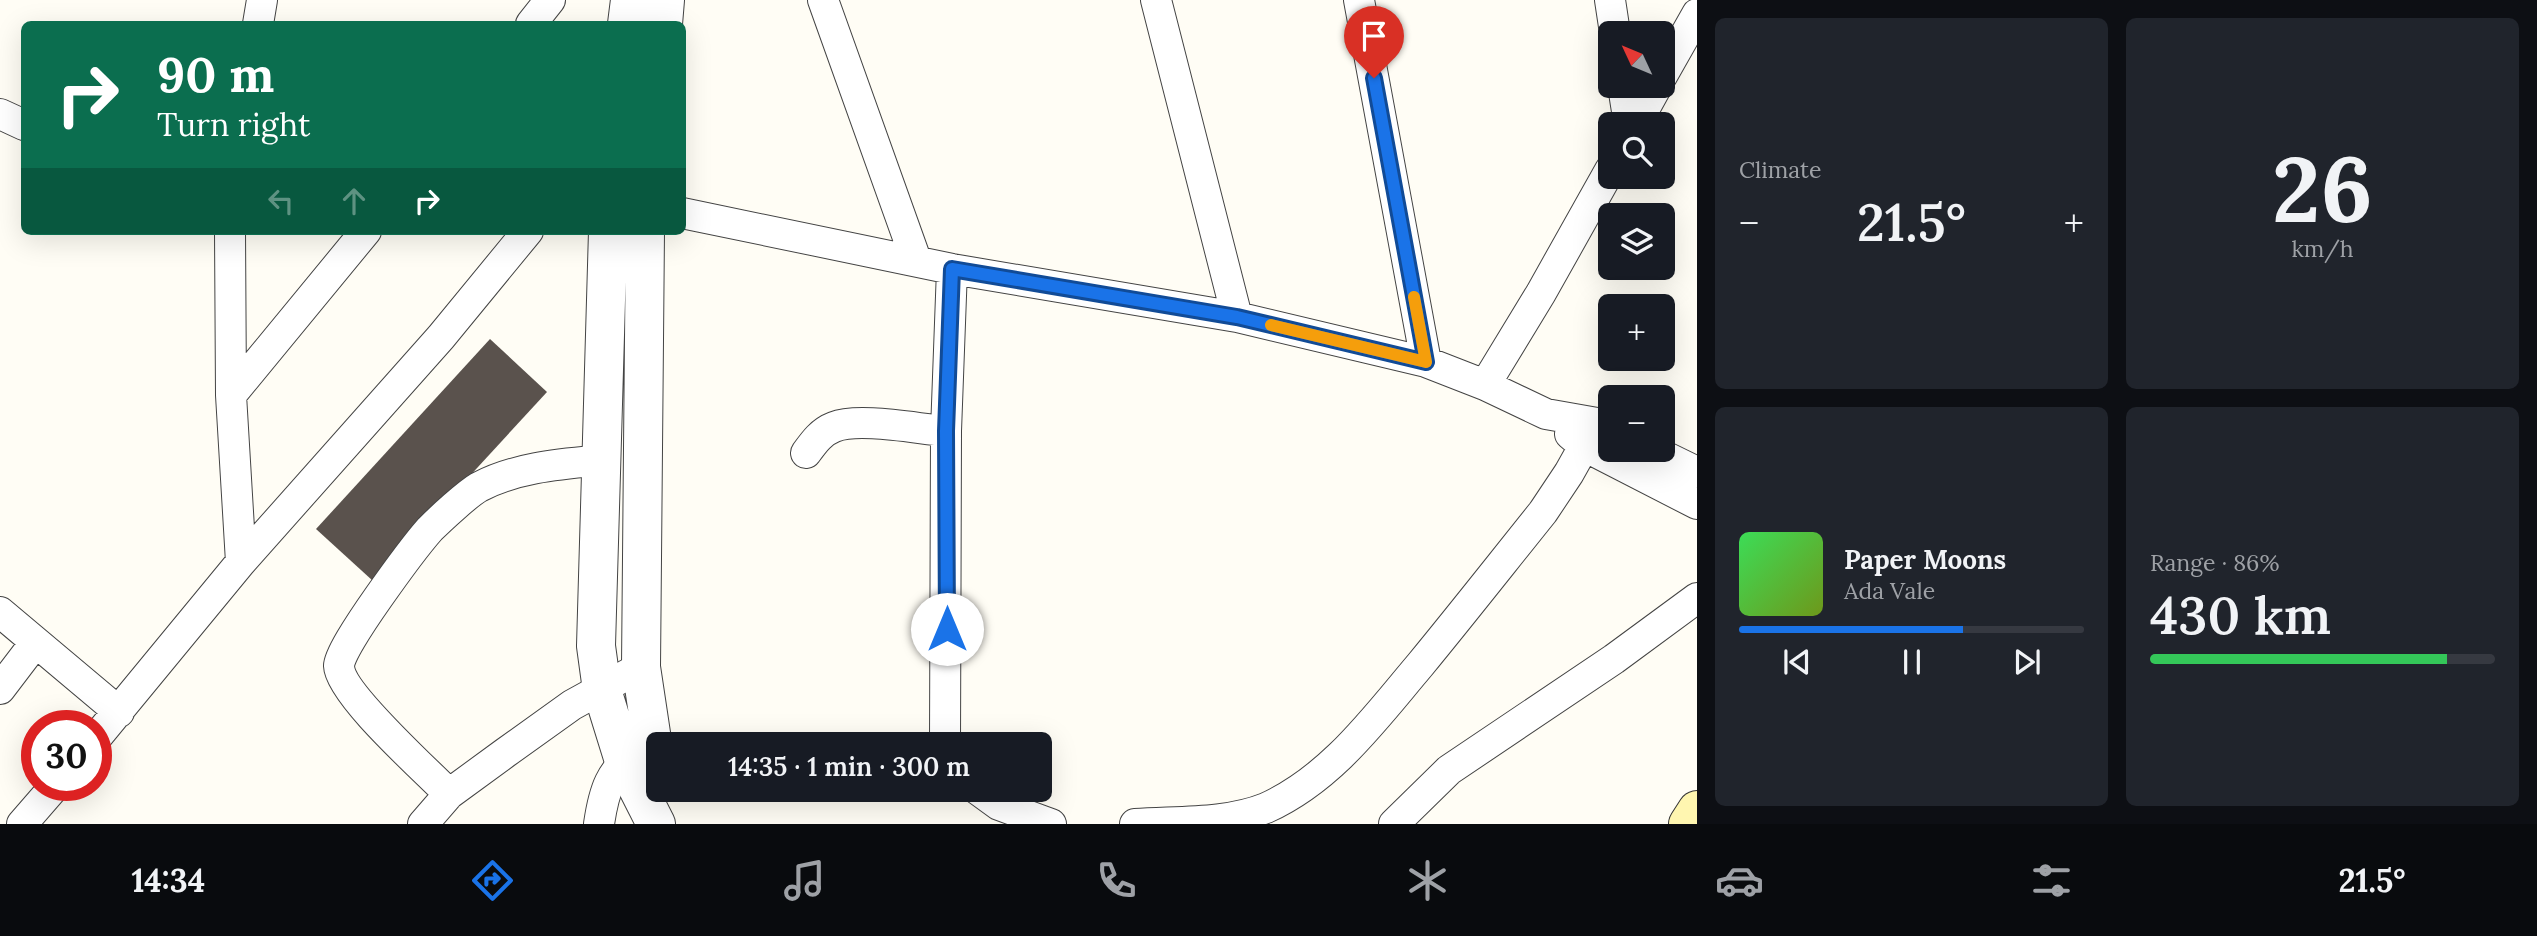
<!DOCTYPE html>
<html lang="en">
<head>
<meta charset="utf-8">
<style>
  :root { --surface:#171b24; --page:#20242c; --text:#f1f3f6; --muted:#9ea1a6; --line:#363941; --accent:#1a73e8 }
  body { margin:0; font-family:Lora,serif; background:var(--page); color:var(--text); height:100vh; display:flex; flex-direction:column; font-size:26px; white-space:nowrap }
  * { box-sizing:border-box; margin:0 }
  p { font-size:23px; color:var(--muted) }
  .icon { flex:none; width:38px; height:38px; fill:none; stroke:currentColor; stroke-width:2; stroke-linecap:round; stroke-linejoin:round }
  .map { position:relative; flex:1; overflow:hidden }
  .drawer { display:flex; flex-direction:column; gap:18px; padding:18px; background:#0d0f14; width:840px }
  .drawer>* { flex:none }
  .top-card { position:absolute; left:21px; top:21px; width:665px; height:214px; border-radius:10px; box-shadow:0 7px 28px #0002; background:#0b6e4f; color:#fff; overflow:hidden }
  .needle { width:46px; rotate:314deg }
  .fabs { position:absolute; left:1598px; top:21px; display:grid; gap:14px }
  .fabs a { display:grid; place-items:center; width:77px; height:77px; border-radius:10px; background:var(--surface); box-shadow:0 7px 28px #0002; font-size:35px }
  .speed { position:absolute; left:21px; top:710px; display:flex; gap:14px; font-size:35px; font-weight:700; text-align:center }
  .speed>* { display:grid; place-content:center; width:91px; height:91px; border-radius:50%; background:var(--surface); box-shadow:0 7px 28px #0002; line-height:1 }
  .speed .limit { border:10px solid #d22; background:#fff; color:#111 }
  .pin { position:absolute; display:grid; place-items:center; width:60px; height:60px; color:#fff; margin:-72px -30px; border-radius:50% 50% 50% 0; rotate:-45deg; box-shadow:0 0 7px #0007 }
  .pin .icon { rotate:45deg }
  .me { position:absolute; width:77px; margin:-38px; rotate:0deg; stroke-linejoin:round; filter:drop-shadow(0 0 5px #0008) }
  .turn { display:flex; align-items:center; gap:24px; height:147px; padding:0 21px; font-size:32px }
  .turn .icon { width:91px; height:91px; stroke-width:2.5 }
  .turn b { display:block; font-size:49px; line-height:60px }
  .lanes { display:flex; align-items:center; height:66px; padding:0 21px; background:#0003; justify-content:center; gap:35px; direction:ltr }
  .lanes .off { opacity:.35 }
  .big { font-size:52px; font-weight:600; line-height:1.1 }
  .drawer .tile { flex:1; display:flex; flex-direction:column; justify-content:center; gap:10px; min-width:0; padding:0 24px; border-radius:10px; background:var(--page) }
  .drawer .dial { align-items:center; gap:0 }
  .dial b { font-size:91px; line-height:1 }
  .song { display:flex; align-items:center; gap:21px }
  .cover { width:84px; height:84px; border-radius:10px; background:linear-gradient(135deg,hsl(130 70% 55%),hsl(80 70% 35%)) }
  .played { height:7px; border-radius:4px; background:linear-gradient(90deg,var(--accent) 65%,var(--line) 65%) }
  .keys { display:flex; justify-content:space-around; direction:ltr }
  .heat { display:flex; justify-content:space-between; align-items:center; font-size:38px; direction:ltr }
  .charge { height:10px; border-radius:5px; background:linear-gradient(90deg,#34c759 86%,var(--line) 0) }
  .drawer .tiles { flex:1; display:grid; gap:18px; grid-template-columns:repeat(2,1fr) }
  .trip { position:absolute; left:646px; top:732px; width:406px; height:70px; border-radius:10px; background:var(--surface); box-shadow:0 7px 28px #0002; font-weight:600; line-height:70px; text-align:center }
  .tab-bar { display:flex; height:112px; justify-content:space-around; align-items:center; background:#090b0e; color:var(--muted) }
  .tab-bar .icon { width:49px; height:49px }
  .tab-bar .selected { color:var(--accent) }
  .tab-bar b { font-size:32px; color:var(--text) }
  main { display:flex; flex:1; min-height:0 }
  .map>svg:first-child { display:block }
  .building { fill:#5a524d }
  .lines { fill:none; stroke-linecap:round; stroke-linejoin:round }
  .minor-casing { stroke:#444; stroke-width:32 }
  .tertiary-casing { stroke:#444; stroke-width:40 }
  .secondary-casing { stroke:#333; stroke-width:40 }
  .minor { stroke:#fff; stroke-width:30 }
  .tertiary { stroke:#fff; stroke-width:38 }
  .secondary { stroke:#fff6b0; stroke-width:38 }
  .route-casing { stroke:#114b97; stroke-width:18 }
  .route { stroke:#1a73e8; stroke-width:12 }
  .slow { stroke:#f59e0b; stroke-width:12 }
</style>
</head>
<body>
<main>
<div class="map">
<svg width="1697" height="824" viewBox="0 0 1697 824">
  <rect width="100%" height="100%" fill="#fffdf5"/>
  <!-- building -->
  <path class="building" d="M490,339L547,392L373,581L316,529Z"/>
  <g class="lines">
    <!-- minor casing -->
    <g class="minor-casing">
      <path id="minor" d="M823,0L916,260
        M1156,0L1237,317
        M1359,0L1426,362
        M1610,0L1615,33
        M258,24L262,0
        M531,24L550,0
        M1662,76L1697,14
        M1623,86L1629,124
        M0,114L24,125
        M1636,124L1657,86
        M682,213L952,269L1237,317L1426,362L1485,385L1546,414L1597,423L1610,429
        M230,231L231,395L241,562
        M1485,385L1541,293L1610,170
        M231,395L366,231
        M1570,434L1584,446L1697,504
        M1652,450L1697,472
        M806,453C814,442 821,432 834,427C859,417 918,429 946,431
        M0,612L119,712
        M0,689L35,643
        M96,738L241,562L441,337L528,231
        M945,744L946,431L952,269
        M977,789L999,805L1051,824
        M449,794C427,771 340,694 339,666C338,648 415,546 430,529C440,519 467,494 479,487C517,467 561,464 603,460
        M22,824L55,786
        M423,824L449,794L505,753L572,705L641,667
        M599,824C604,790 610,771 638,750
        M1135,824C1178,821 1226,824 1266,808C1332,778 1375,718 1420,665C1462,614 1502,563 1543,512L1569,473L1597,423
        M1394,824L1449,770L1614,659L1697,598"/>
    </g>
    <!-- tertiary casing -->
    <g class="tertiary-casing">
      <path id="tertiary" d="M627,24L630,0
        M663,24L665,0
        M608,231L596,646L602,690L624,761L656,824
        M645,231L641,667L652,740L658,758"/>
    </g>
    <!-- secondary casing -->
    <g class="secondary-casing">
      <path id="secondary" d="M1688,824L1697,810"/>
    </g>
    <!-- minor -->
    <use href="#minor" class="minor"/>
    <!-- tertiary -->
    <use href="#tertiary" class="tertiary"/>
    <!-- secondary -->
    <use href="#secondary" class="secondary"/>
  </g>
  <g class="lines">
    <!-- route casing -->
    <g class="route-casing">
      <path id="route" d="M947,629L946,431L952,269L1237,317L1426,362L1374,78"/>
    </g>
    <!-- route -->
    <use href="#route" class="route"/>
    <!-- slow -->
    <path class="slow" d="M1271,325L1426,362L1414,297"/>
  </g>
</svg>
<div class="fabs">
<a><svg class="needle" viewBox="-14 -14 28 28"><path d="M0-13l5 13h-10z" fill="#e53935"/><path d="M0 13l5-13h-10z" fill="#9ea1a6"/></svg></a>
<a><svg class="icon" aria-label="search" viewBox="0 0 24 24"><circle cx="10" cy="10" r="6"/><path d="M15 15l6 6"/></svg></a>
<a><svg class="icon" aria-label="layers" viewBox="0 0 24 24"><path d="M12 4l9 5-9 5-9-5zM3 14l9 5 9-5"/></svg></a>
<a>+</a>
<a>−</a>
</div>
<div class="speed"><div class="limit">30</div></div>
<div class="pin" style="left:1374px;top:78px;background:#d93025"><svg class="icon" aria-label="arrive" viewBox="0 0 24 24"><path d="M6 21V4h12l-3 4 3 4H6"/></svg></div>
<svg class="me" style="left:947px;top:629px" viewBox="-20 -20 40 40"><circle r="19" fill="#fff"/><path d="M0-13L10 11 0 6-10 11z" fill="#1a73e8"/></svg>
<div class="trip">14:35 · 1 min · 300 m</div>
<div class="top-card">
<div class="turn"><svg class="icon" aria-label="right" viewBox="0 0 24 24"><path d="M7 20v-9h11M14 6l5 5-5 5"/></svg><div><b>90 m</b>Turn right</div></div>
<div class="lanes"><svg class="icon off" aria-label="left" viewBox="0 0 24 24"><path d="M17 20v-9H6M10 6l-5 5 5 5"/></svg><svg class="icon off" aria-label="ahead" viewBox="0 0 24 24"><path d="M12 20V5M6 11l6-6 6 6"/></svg><svg class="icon" aria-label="right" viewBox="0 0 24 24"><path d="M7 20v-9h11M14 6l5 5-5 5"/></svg></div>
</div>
</div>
<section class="drawer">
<div class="tiles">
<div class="tile"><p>Climate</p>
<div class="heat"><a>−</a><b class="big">21.5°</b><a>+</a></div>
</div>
<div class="tile dial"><b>26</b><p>km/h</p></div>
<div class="tile">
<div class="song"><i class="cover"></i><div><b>Paper Moons</b><p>Ada Vale</p></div></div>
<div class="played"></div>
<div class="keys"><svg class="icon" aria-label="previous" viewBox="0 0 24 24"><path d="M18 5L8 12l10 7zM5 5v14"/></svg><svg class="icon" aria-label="pause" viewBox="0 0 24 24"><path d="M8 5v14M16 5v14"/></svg><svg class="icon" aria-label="next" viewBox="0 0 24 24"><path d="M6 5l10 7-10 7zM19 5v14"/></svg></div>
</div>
<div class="tile"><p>Range · 86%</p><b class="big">430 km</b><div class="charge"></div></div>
</div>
</section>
</main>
<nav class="tab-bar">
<b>14:34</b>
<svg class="icon selected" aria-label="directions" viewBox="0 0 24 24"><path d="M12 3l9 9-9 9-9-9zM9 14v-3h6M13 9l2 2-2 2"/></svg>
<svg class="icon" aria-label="music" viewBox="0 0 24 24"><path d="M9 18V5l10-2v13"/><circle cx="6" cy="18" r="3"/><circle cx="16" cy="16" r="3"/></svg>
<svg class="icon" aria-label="phone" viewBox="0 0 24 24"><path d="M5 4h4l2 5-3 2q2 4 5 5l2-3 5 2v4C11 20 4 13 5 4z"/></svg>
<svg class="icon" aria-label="climate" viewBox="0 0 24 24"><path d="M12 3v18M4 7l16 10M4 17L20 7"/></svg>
<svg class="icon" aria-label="car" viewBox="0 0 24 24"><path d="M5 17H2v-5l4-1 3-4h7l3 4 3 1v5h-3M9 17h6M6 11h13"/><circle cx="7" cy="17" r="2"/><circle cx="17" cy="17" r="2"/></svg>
<svg class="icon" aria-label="filters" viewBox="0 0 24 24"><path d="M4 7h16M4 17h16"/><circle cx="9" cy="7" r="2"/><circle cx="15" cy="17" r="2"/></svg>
<b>21.5°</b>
</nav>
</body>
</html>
